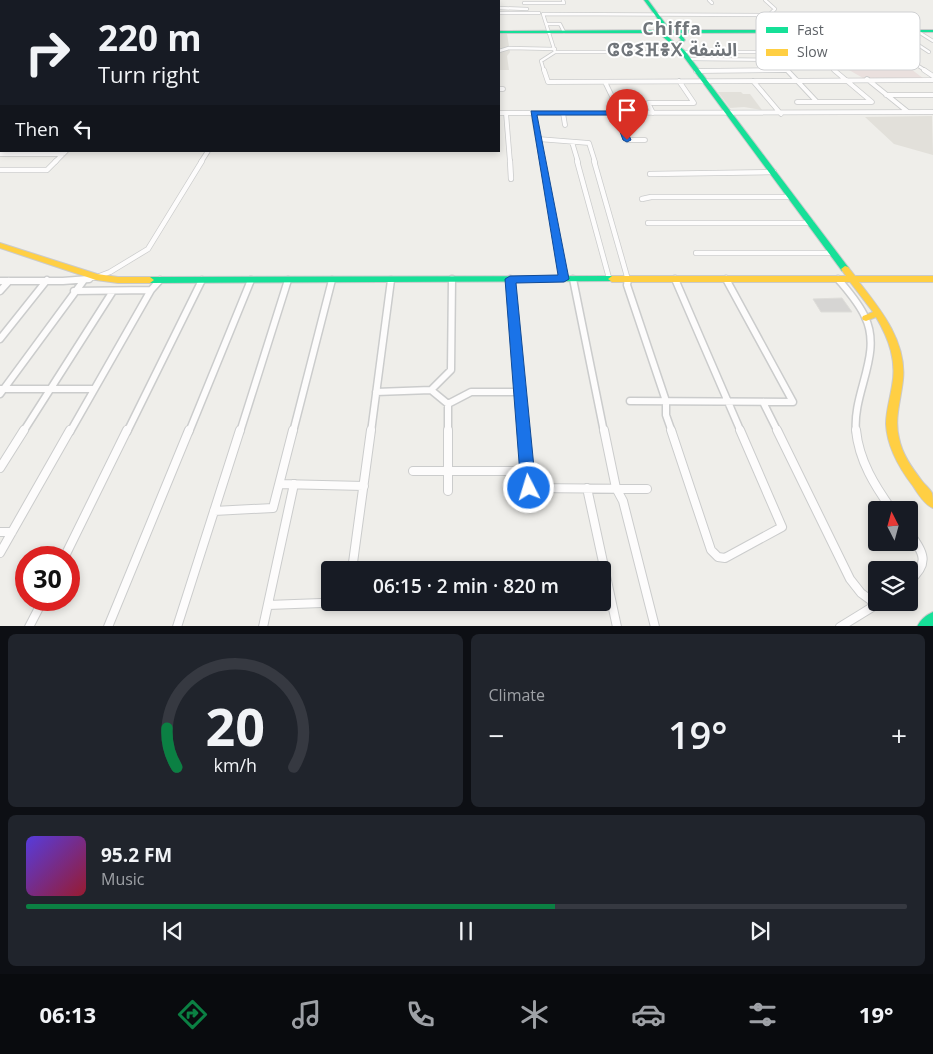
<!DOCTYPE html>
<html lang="en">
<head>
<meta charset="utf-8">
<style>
  :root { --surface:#171b24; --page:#20242c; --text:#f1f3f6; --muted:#9ea1a6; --line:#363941; --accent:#0b8043 }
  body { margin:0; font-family:"Open Sans","Noto Sans Arabic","Noto Sans Tifinagh",sans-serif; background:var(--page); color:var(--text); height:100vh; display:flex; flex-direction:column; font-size:19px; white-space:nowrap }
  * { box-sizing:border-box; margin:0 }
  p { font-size:16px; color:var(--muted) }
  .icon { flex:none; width:28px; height:28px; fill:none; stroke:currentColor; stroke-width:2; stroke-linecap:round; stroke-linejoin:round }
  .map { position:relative; height:626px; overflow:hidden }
  .side { display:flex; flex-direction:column; gap:8px; padding:8px; background:#0d0f14; flex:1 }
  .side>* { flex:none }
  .hud { position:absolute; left:0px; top:0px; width:500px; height:152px; box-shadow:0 2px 8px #0003; background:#171b24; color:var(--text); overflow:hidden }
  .needle { width:32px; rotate:354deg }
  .controls { position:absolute; left:868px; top:501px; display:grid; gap:10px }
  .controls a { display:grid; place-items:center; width:50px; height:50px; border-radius:5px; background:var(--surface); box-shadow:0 2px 8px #0003; font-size:25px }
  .speed { position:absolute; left:15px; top:546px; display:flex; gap:10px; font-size:25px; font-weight:700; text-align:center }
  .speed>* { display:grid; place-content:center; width:65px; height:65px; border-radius:50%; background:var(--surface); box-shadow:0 2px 8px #0003; line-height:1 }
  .speed .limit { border:8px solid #d22; background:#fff; color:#111 }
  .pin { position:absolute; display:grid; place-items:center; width:42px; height:42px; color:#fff; margin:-51px -21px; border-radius:50% 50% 50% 0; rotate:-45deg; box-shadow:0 0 5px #0007 }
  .pin .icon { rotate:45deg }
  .me { position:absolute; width:55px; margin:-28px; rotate:355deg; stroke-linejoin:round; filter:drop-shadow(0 0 4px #0008) }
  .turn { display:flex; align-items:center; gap:18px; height:105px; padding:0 15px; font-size:22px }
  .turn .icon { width:65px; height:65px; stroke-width:2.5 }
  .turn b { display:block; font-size:35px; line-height:42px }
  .then { display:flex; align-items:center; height:48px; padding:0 15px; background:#0003; gap:10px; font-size:19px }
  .big { font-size:38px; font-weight:600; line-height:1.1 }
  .side .card { flex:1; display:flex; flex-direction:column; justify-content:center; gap:8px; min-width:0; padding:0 18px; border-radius:8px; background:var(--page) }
  .side .dial { align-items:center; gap:0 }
  .dial svg { height:130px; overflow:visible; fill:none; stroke:var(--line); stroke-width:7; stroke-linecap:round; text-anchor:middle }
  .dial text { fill:var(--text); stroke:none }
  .song { display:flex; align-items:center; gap:15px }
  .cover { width:60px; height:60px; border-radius:8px; background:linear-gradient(135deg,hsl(250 70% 55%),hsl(350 70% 35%)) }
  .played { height:5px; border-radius:2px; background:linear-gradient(90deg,var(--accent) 60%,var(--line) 60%) }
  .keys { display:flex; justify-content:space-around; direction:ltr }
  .heat { display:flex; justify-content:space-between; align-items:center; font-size:28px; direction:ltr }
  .side .tiles { flex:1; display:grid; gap:8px; grid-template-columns:1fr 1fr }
  .card:last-child { grid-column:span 2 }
  .trip { position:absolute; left:321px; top:561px; width:290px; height:50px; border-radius:5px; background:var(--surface); box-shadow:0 2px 8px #0003; font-weight:600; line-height:50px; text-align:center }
  .tabs { display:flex; height:80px; justify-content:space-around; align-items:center; background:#090b0e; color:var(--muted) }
  .tabs .icon { width:35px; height:35px }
  .tabs .on { color:var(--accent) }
  .tabs b { font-size:22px; color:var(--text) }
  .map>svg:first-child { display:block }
  .education { fill:#e2e0da }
  .medical { fill:#eae0de }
  .building { fill:#d6d5d3; stroke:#deddd9 }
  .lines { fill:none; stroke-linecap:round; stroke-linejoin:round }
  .street-far4-casing { stroke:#cbcccc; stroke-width:4 }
  .street-far3-casing { stroke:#cbcccc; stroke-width:5.5 }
  .street-far2-casing { stroke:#cbcccc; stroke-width:6 }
  .street-far1-casing { stroke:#cbcccc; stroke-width:9 }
  .street-casing { stroke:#cbcccc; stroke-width:10 }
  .fast-casing { stroke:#cacacb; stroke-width:2 }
  .slow-casing { stroke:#cacacb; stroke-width:2 }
  .street-far4 { stroke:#fdfcfc; stroke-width:2.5 }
  .street-far3 { stroke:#fdfcfc; stroke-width:4 }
  .street-far2 { stroke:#fdfcfc; stroke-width:4.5 }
  .street-far1 { stroke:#fdfcfc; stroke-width:6 }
  .street { stroke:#fdfcfc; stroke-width:8 }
  .fast { fill:#16e098; fill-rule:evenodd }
  .slow { fill:#ffcf43; fill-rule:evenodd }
  .rail-casing { stroke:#e4e4e4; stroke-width:2 }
  .rail { stroke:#fff; stroke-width:1; stroke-dasharray:4; stroke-linecap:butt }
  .route { fill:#1a73e8; stroke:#114b97 }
  .labels { text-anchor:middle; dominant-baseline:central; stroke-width:4; stroke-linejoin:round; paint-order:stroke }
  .far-district-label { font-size:18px; font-weight:bold; letter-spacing:1px; fill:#70757a; stroke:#fff }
  .key { fill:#fff; stroke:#cfd0d2; stroke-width:1 }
  .key-label { font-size:14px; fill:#5f6368 }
</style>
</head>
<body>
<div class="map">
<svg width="933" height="627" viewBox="0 0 933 627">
  <rect width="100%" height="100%" fill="#efeeea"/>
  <!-- education -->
  <path class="education" d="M499,34H507L510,52L507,56L509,70H499Z
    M718,92H741L743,94H750L762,110L744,107L730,108Z
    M932,116L933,155L894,144L865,117Z"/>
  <!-- medical -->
  <path class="medical" d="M898,59L924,79L863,78L849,70L881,69V67L871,60Z"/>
  <!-- building -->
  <path class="building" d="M842,298L852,312H821L813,299Z"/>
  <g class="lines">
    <!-- street-far4 casing -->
    <g class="street-far4-casing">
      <path id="street-far4" d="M445,0L449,1
        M709,0L712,3
        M765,0L775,9L769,15
        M524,3H564L563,0
        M499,8L527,9
        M499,13H539
        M543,14L769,15L813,52H555Z
        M546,24H560L564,32
        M859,26L926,71
        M819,31L855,58H904
        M897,31L929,52
        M917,31L933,41
        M829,38L877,39
        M861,44L880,57
        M499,51L509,48L555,49
        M813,52L836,71
        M815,52L834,58L846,65H874
        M688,59L778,60
        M785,67H831
        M544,71L541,61L555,52
        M696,71L788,70
        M788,71L778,60H822"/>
    </g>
    <!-- street-far3 casing -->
    <g class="street-far3-casing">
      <path id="street-far3" d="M544,70L548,82L933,80
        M787,70L817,102H872L834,70
        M924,70L933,76
        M696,71L786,70
        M867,79L908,112
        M753,81L781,114
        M605,82L620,113
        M499,89H503
        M886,95H933
        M797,102H817
        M499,113L933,112
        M506,113L510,162
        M533,113L542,162
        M563,113L565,125
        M617,113L627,140H645
        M653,113L648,103H694L679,81
        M538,139L589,143L595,162
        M572,142L578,162
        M0,154H63
        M55,162L66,151
        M201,162L208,151"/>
    </g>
    <!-- street-far2 casing -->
    <g class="street-far2-casing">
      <path id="street-far2" d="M510,161L511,179
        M542,161L564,279
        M577,161L609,278
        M594,161L628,280
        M0,170H47L56,161
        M650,174L774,172
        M642,199L651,197H792
        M648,223H812
        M696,253H834
        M675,278L676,280
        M726,278L727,280
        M80,280L97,277L110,272L148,249L202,161"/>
    </g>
    <!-- street-far1 casing -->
    <g class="street-far1-casing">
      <path id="street-far1" d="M510,279L524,432
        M573,279L604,432
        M628,279L627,285L666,401V415L672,432
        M675,279L741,432
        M838,279C848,291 859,303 865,317C883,354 852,393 856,432
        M0,281H63L89,279
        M0,291L9,281
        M74,291L151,290
        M0,339L47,280
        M1,389H94
        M431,390L451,370L452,279
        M376,392L431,390L448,404L471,392H521
        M0,394L84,280
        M630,401L793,402L726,279
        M763,402L778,432
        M448,404V432
        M23,432L113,291
        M70,432L151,290L160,280
        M127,432L202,280
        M189,432L251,280
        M240,432L288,280
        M293,432L332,280
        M371,432L391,280"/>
    </g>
    <!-- street casing -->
    <g class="street-casing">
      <path id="street" d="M448,430V491
        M524,430L529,488L647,489
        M604,430L616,488L623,501L655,627
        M671,430L711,550L718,557L725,558L782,527L740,430
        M777,430L850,579L861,593L876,604
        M856,430C859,461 875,486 892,510
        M0,468L24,430
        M413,471H528
        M280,484L364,486
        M587,488L617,627
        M214,511L273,508L293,430
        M0,532H12
        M909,532C923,552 931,563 909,581
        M0,553L70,430
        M64,558L127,430
        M352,570L371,430
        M268,605L348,602
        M29,627L43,600
        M108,627L189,430
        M177,627L240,430
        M263,627L294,484
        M840,627L879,603"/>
    </g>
    <!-- fast casing -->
    <g class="fast-casing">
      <path id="fast" d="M644,0H648L670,30H933V32L680,33L685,40L679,46L685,51L848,267L849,269L848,271H842L681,53L659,33H499V31L666,30ZM664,33H676L681,40L676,44Z
        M0,31H1V33H0Z
        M612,276L615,277L616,279L615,281L150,283L146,280L150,277Z
        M933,612V627H917C920,620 926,615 933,612Z"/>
    </g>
    <!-- slow casing -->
    <g class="slow-casing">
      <path id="slow" d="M0,243L97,274L118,277H150L154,280L150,283H118L96,280L0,248Z
        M845,266L848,267L855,276H933V282H859C881,310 907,342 903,380C901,400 894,418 899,438C902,454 912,468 922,481C925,485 930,489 932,493C933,497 933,504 933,508C925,505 918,494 913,486C900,469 887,447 886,424C886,411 890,399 892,386C897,361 889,339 876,317L866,321L863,320L862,318L863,316L873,312L850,282H612L608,279L612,276H846L841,269Z"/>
    </g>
    <!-- street-far4 -->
    <use href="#street-far4" class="street-far4"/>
    <!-- street-far3 -->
    <use href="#street-far3" class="street-far3"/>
    <!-- street-far2 -->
    <use href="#street-far2" class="street-far2"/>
    <!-- street-far1 -->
    <use href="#street-far1" class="street-far1"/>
    <!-- street -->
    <use href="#street" class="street"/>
    <!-- fast -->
    <use href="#fast" class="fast"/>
    <!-- slow -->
    <use href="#slow" class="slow"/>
    <!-- rail casing -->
    <g class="rail-casing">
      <path id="rail" d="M374,1L378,0"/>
    </g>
    <!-- rail -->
    <use href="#rail" class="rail"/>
  </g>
  <!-- route -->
  <path class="route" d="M531,111H619L631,140L627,142L623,140L614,115H537L569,279L564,282L516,283L536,488L534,492L529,494L524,492L521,488L505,279L510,276L558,275Z"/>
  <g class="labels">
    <!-- far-district labels -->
    <g class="far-district-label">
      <text x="672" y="28">Chiffa<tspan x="672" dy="21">ⵛⵛⵉⴼⴻⵝ الشفة</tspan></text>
    </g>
  </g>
  <!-- legend -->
  <rect x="756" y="12" width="164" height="58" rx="8" class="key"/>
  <rect x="766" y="27" width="22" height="6" fill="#16e098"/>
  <rect x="766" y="49" width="22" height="7" fill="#ffcf43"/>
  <g class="key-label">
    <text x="797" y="35">Fast</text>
    <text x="797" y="57">Slow</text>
  </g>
</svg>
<div class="controls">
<a><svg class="needle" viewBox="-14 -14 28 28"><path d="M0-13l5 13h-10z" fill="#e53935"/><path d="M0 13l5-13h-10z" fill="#9ea1a6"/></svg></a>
<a><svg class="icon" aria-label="layers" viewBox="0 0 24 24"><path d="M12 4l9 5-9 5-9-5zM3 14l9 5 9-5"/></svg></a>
</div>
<div class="speed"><div class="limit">30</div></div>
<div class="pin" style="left:627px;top:140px;background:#d93025"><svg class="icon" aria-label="arrive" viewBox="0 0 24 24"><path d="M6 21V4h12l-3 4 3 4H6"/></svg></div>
<svg class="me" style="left:529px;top:488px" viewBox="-20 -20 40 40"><circle r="17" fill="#1a73e8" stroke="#fff" stroke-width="3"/><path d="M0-11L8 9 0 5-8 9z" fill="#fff"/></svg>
<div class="trip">06:15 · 2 min · 820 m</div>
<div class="hud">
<div class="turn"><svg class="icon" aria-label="right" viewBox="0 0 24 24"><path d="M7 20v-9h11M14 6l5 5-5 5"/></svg><div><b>220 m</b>Turn right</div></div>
<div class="then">Then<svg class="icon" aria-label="left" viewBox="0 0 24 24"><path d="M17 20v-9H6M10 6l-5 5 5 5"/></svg></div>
</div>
</div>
<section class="side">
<div class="tiles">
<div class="card dial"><svg viewBox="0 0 100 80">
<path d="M14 69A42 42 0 1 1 86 69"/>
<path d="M14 69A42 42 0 0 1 8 45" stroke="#0b8043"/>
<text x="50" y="56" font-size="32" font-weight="700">20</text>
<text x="50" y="72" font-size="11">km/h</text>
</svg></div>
<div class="card"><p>Climate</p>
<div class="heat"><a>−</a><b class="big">19°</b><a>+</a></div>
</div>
<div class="card">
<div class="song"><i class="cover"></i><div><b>95.2 FM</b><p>Music</p></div></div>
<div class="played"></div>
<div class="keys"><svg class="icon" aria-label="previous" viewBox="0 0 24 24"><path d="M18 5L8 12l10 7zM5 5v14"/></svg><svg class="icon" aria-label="pause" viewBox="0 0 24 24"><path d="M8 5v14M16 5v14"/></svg><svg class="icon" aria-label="next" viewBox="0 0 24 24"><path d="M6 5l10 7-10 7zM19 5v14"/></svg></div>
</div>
</div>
</section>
<nav class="tabs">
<b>06:13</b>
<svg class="icon on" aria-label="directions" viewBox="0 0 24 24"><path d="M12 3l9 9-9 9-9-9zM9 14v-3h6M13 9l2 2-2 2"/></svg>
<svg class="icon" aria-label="music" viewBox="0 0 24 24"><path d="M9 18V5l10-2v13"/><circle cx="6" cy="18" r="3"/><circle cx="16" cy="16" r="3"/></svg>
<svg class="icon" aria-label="phone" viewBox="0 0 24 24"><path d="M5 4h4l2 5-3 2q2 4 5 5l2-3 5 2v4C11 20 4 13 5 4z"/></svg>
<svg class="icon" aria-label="climate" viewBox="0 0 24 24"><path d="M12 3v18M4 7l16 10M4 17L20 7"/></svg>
<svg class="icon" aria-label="car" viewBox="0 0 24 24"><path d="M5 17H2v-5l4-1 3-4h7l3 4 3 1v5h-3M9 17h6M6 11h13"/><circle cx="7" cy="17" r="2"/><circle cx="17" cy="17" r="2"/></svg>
<svg class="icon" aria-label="filters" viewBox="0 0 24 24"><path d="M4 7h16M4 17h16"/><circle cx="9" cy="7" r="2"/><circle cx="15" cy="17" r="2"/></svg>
<b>19°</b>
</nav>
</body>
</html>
